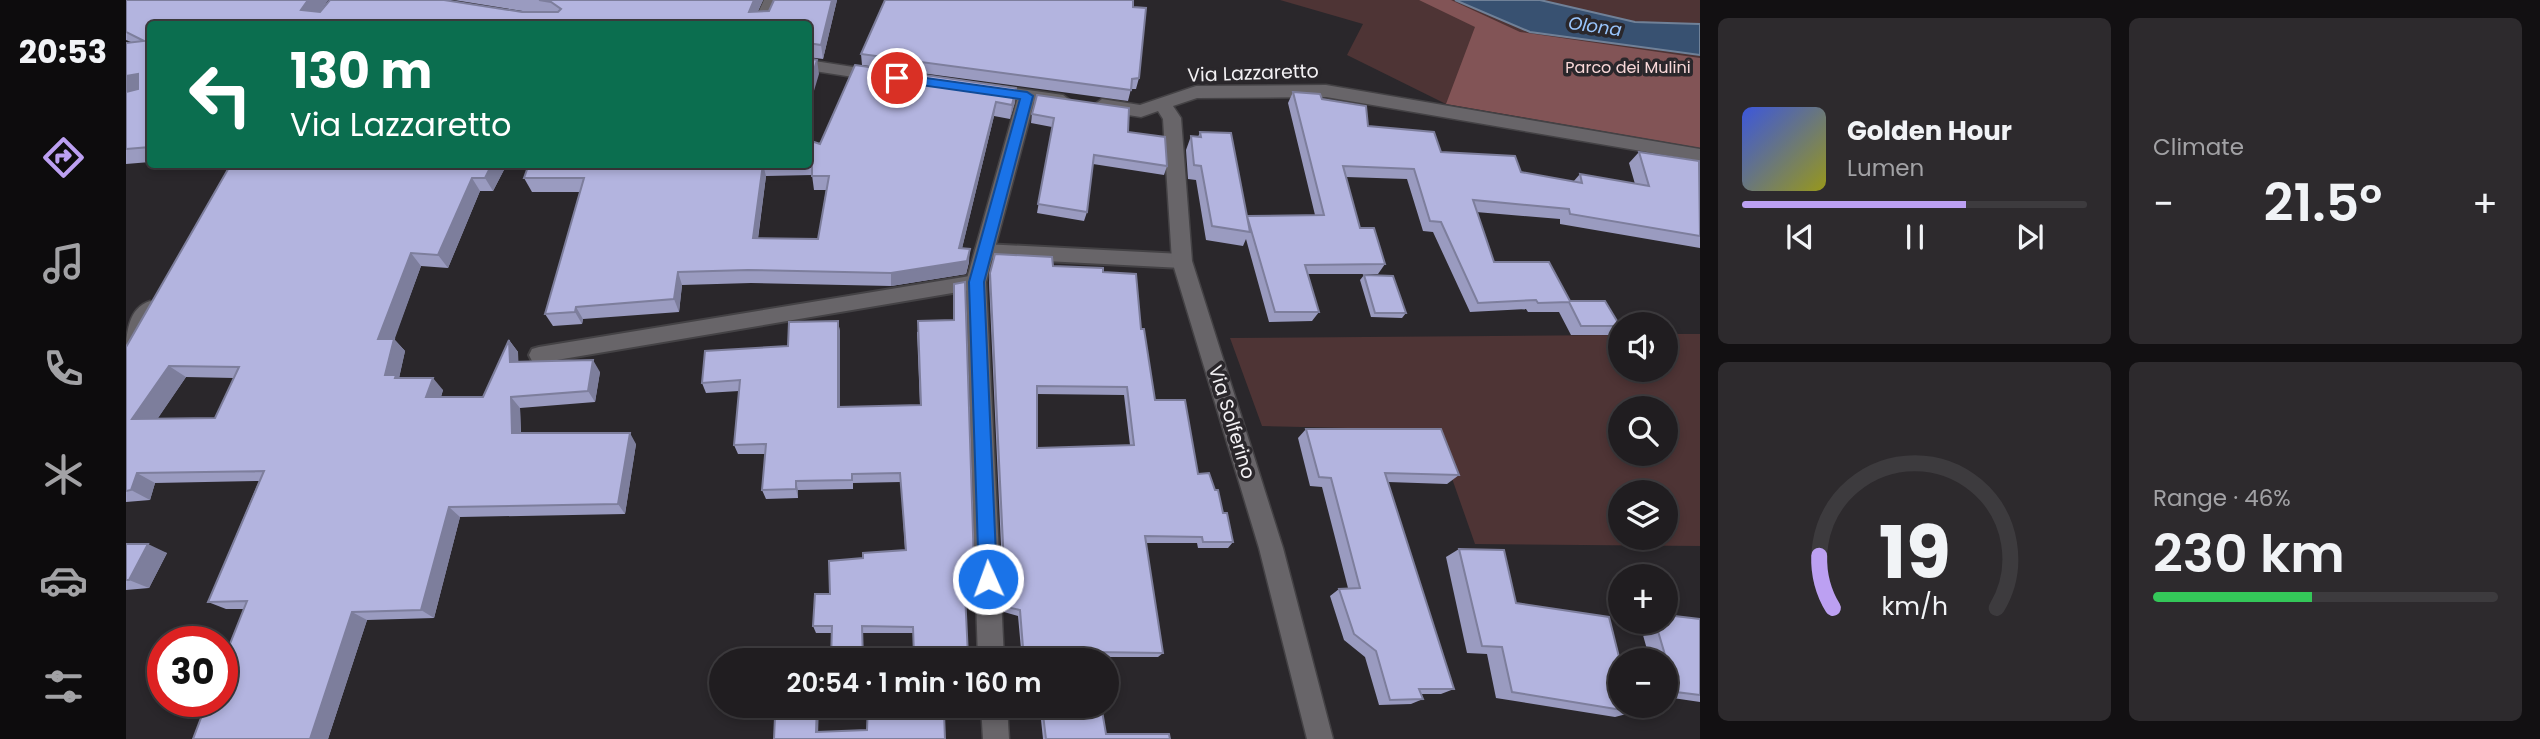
<!DOCTYPE html>
<html lang="en">
<head>
<meta charset="utf-8">
<style>
  :root { --surface:#201d20; --page:#2d2a2d; --text:#f1f3f6; --muted:#a2a2a5; --line:#3d3b3e; --accent:#bca0f2 }
  body { margin:0; font-family:Poppins,sans-serif; background:var(--page); color:var(--text); height:100vh; display:flex; flex-direction:column; font-size:26px; white-space:nowrap }
  * { box-sizing:border-box; margin:0 }
  p { font-size:23px; color:var(--muted) }
  .icon { flex:none; width:38px; height:38px; fill:none; stroke:currentColor; stroke-width:2; stroke-linecap:round; stroke-linejoin:round }
  .map { position:relative; flex:1; overflow:hidden }
  .side { display:flex; flex-direction:column; gap:18px; padding:18px; background:#121012; width:840px }
  .side>* { flex:none }
  .hud { position:absolute; left:21px; top:21px; width:665px; height:147px; border-radius:7px; box-shadow:0 4px 10px #0003,0 0 0 2px var(--line); background:#0b6e4f; color:#fff; overflow:hidden }
  .buttons { position:absolute; left:1482px; top:312px; display:grid; gap:14px }
  .buttons a { display:grid; place-items:center; width:70px; height:70px; border-radius:50%; background:var(--surface); box-shadow:0 4px 10px #0003,0 0 0 2px var(--line); font-size:35px }
  .speed { position:absolute; left:21px; top:626px; display:flex; gap:14px; font-size:35px; font-weight:700; text-align:center }
  .speed>* { display:grid; place-content:center; width:91px; height:91px; border-radius:50%; background:var(--surface); box-shadow:0 4px 10px #0003,0 0 0 2px var(--line); line-height:1 }
  .speed .limit { border:10px solid #d22; background:#fff; color:#111 }
  .pin { position:absolute; display:grid; place-items:center; width:60px; height:60px; color:#fff; margin:-30px; border:4px solid #fff; border-radius:50%; box-shadow:0 2px 7px #0007 }
  .me { position:absolute; width:77px; margin:-38px; rotate:358deg; stroke-linejoin:round; filter:drop-shadow(0 0 5px #0008) }
  .turn { display:flex; align-items:center; gap:24px; height:147px; padding:0 28px; font-size:32px }
  .turn .icon { width:91px; height:91px; stroke-width:2.5 }
  .turn b { display:block; font-size:49px; line-height:60px }
  .big { font-size:52px; font-weight:600; line-height:1.1 }
  .side .widget { flex:1; display:flex; flex-direction:column; justify-content:center; gap:10px; min-width:0; padding:0 24px; border-radius:10px; background:var(--page) }
  .side .dial { align-items:center; gap:0 }
  .dial svg { height:182px; overflow:visible; fill:none; stroke:var(--line); stroke-width:7; stroke-linecap:round; text-anchor:middle }
  .dial text { fill:var(--text); stroke:none }
  .song { display:flex; align-items:center; gap:21px }
  .cover { width:84px; height:84px; border-radius:10px; background:linear-gradient(135deg,hsl(230 70% 55%),hsl(60 70% 35%)) }
  .played { height:7px; border-radius:4px; background:linear-gradient(90deg,var(--accent) 65%,var(--line) 65%) }
  .keys { display:flex; justify-content:space-around; direction:ltr }
  .heat { display:flex; justify-content:space-between; align-items:center; font-size:38px; direction:ltr }
  .charge { height:10px; border-radius:5px; background:linear-gradient(90deg,#34c759 46%,var(--line) 0) }
  .side .tiles { flex:1; display:grid; gap:18px; grid-template-columns:repeat(2,1fr) }
  .trip { position:absolute; left:583px; top:648px; width:410px; height:70px; border-radius:35px; background:var(--surface); box-shadow:0 4px 10px #0003,0 0 0 2px var(--line); font-weight:600; line-height:70px; text-align:center }
  main { display:flex; flex:1; min-height:0 }
  .tabs { display:flex; flex-direction:column; width:126px; justify-content:space-around; align-items:center; background:#0d0c0d; color:var(--muted) }
  .tabs .icon { width:49px; height:49px }
  .tabs .current { color:var(--accent) }
  .tabs b { font-size:32px; color:var(--text) }
  .map>svg:first-child { display:block }
  .green { fill:#4e3435; fill-rule:evenodd }
  .forest { fill:#825456 }
  .water { fill:#385171; stroke:#708198; stroke-width:2 }
  .lines { fill:none; stroke-linecap:round; stroke-linejoin:round }
  .service-casing { stroke:#444245; stroke-width:4 }
  .minor-casing { stroke:#444245; stroke-width:3 }
  .service { fill:#686569; fill-rule:evenodd }
  .minor { fill:#686569; fill-rule:evenodd }
  .wall { fill:#9a9bc0; fill-rule:evenodd }
  .shaded-wall { fill:#7d7e9c }
  .building { fill:#b3b4df; stroke:#7d7e9c; stroke-width:2; fill-rule:evenodd }
  .route { fill:#1a73e8; stroke:#114b97; stroke-width:2 }
  .labels { text-anchor:middle; dominant-baseline:central; stroke-width:7; stroke-linejoin:round; paint-order:stroke }
  .far-park-label { font-size:16px; fill:#f9d8d9; stroke:#2a272b }
  .far-water-label { font-size:18px; font-style:italic; fill:#99c5fc; stroke:#2a272b }
  .street-label { font-size:19px; fill:#f3f1f4; stroke:#2a272b }
</style>
</head>
<body>
<main>
<nav class="tabs">
<b>20:53</b>
<svg class="icon current" aria-label="directions" viewBox="0 0 24 24"><path d="M12 3l9 9-9 9-9-9zM9 14v-3h6M13 9l2 2-2 2"/></svg>
<svg class="icon" aria-label="music" viewBox="0 0 24 24"><path d="M9 18V5l10-2v13"/><circle cx="6" cy="18" r="3"/><circle cx="16" cy="16" r="3"/></svg>
<svg class="icon" aria-label="phone" viewBox="0 0 24 24"><path d="M5 4h4l2 5-3 2q2 4 5 5l2-3 5 2v4C11 20 4 13 5 4z"/></svg>
<svg class="icon" aria-label="climate" viewBox="0 0 24 24"><path d="M12 3v18M4 7l16 10M4 17L20 7"/></svg>
<svg class="icon" aria-label="car" viewBox="0 0 24 24"><path d="M5 17H2v-5l4-1 3-4h7l3 4 3 1v5h-3M9 17h6M6 11h13"/><circle cx="7" cy="17" r="2"/><circle cx="17" cy="17" r="2"/></svg>
<svg class="icon" aria-label="filters" viewBox="0 0 24 24"><path d="M4 7h16M4 17h16"/><circle cx="9" cy="7" r="2"/><circle cx="15" cy="17" r="2"/></svg>
</nav>
<div class="map">
<svg width="1574" height="739" viewBox="0 0 1574 739">
  <rect width="100%" height="100%" fill="#2a272b"/>
  <!-- green -->
  <path class="green" d="M1154,0H1574V148L1320,104L1221,55L1237,24Z
    M1540,334H1574V546L1349,544L1309,430L1136,426L1104,338L1494,335V369H1540ZM1494,408H1540V453H1494ZM1494,492H1540V537H1494Z"/>
  <!-- forest -->
  <path class="forest" d="M1293,0H1325L1394,32L1574,58V148L1320,104L1349,27Z"/>
  <!-- water -->
  <path class="water" d="M1329,0H1414L1509,22L1574,24V55L1404,32Z"/>
  <g class="lines">
    <!-- service casing -->
    <g class="service-casing">
      <path id="service" d="M858,244L1056,254L1062,256L1065,261L1062,266L1056,268L858,258L852,256L849,251L852,246Z
        M850,275L856,277L859,282L856,287L850,289L413,363L406,361L403,355L406,349L413,347Z"/>
    </g>
    <!-- minor casing -->
    <g class="minor-casing">
      <path id="minor" d="M638,0H654L643,24H627Z
        M682,60L753,71L761,76L753,81L682,70Z
        M861,84L937,95L945,101L937,107L908,102L860,282L878,660H852L840,282L891,100L855,94L853,90L855,86Z
        M1200,85L1574,149V161L1200,97L1071,98L1047,106L1055,118L1066,261L1157,548L1207,739H1181L1133,548L1046,261L1037,119L1032,111L1015,117L976,111L968,105L976,99L1014,105L1070,86Z
        M24,301L31,303L34,309L7,351L0,354C0,334 2,308 24,301Z
        M855,705H881L883,739H857Z"/>
    </g>
    <!-- service -->
    <use href="#service" class="service"/>
    <!-- minor -->
    <use href="#minor" class="minor"/>
  </g>
  <!-- wall -->
  <path class="wall" d="M0,0H202L194,12H403L328,0H637L632,11H643L648,0H711L697,59L682,57V24H24V162L0,164V43L5,42L0,40Z
    M735,54L1013,78L1010,89H1005L1002,101L736,65Z
    M729,65L889,102L884,119L868,116L836,248L843,262L840,274L765,286L625,283L556,285L553,312L457,319L456,324L427,326L419,314L454,192H406L398,178L403,164H682V140L694,144ZM686,175L688,190H700L692,239H632L640,176Z
    M1167,92L1196,99L1242,126L1315,152L1395,172L1447,182L1454,174L1509,184L1503,163L1513,152L1574,163V248L1434,224V219L1350,212L1368,262L1494,326L1483,335H1445L1433,312H1402L1400,309L1344,312L1307,232L1297,231L1281,179L1220,177L1234,228L1259,264L1252,274H1182L1193,312L1186,321L1143,322L1120,239L1117,246L1080,240L1070,180L1062,179L1060,150L1065,136L1072,137L1074,132L1121,218L1189,215L1162,103Z
    M906,114L1002,132L1041,166L1038,175L967,164L961,212L958,221L911,213L926,127L905,123Z
    M39,164H97L93,169L43,168Z
    M105,164H381L367,191H354L322,268L295,266L268,339L279,351L273,378L317,390L315,397H357L383,340L392,352V362L474,372L469,402L394,408L395,433L510,444L499,514L334,517L308,618L241,620L202,739H67L118,609H100L82,602L133,481L29,483L24,500L0,502V347ZM60,377L108,378L89,418L31,419Z
    M927,266L977,272L1015,329L1029,400L1072,474L1097,513L1107,542L1102,548H1072L1071,543H1020L1037,653L1032,657H968V660H896L892,616L878,612L863,282L864,273ZM911,394L998,395L1004,445L911,448Z
    M1238,275L1280,313L1276,318L1245,317L1234,280Z
    M828,284L849,596L848,603L839,601L841,660H788L787,633H690L687,626L704,594L737,558L779,550L775,482L727,483V489L672,490V498L640,499L636,490L639,454H612L608,445L613,391L580,393L576,383L662,346L712,321L714,332V407L794,405L791,332L827,320Z
    M1180,429L1333,475L1321,484L1262,482L1328,689L1315,694H1295L1297,699L1285,704L1253,705L1239,657L1218,640L1204,596L1213,589L1222,588L1196,487L1184,486L1172,438Z
    M0,544L41,553L23,588L0,590Z
    M1333,549L1390,603L1508,712L1489,717L1370,698L1361,654L1341,653L1320,557Z
    M1574,619V702L1540,697V660H1524L1513,621H1540Z
    M900,705H975L980,734L1044,739H917L914,710H900Z"/>
  <!-- shaded-wall -->
  <path class="shaded-wall" d="M182,0H202L185,24L175,10Z
    M628,0H637L626,24L623,12Z
    M706,0H711L697,59L695,45Z
    M691,60L693,74L682,111V90Z
    M12,74L24,87L0,93V76Z
    M890,88L889,102L884,119L886,105Z
    M870,102L868,116L833,261V248Z
    M88,164H97L93,169Z
    M366,164H381L367,191L359,178Z
    M637,164L640,176L630,252L627,238Z
    M346,178L354,191L322,268L312,255Z
    M844,249L843,262L840,274L765,286V273Z
    M285,253L295,266L264,352L252,339Z
    M552,272L556,285L553,312L548,299Z
    M450,307L457,319L456,324L449,312Z
    M712,321L714,332V417L712,407Z
    M268,339L279,351L273,378L281,387L259,375Z
    M383,340L392,352L393,374L384,362Z
    M467,360L474,372L469,402L462,391Z
    M43,366L60,377L24,430L6,419Z
    M307,378L317,390L311,408L300,397Z
    M385,397L394,408L395,443L386,433Z
    M504,433L510,444L499,514L492,504Z
    M11,473L29,483L24,500L5,490Z
    M670,481L672,490V498L670,489Z
    M323,507L334,517L308,618L295,610Z
    M22,544L41,553L23,588L3,580Z
    M226,612L241,620L202,739H184Z
    M691,705H693L692,736L690,732Z"/>
  <!-- building -->
  <path class="building" d="M0,0H182L175,10L194,12L204,0H318L396,12H432L435,9L425,2L413,0H628L623,12L643,11L648,0H706L695,45L682,43V24H24V147L0,149V92L12,89V74L0,76V43L18,41L0,32Z
    M759,0H1007V7L1020,8L1013,78L1006,79L1005,90L735,54Z
    M682,58L691,60L682,90Z
    M729,65L890,88L886,105L870,102L833,248L844,249L841,261L765,273L622,270L552,272L548,299L450,307L449,312L419,314L458,178H398L403,164H637L627,238L692,239L703,176H686V161H682V140L694,144Z
    M1167,92L1194,94L1196,99L1240,106L1242,126L1308,132L1315,152L1389,156L1395,172L1456,183L1454,174L1523,186L1513,152L1573,161L1574,236L1444,214L1443,209L1347,200L1368,262H1423L1444,301H1479L1494,326H1455L1443,302L1412,303L1410,300L1352,303L1315,222L1304,221L1288,169L1217,166L1234,228H1248L1259,264L1179,265L1193,312H1149L1121,216L1198,215Z
    M911,95L1003,108L1002,132L1039,137L1041,166L968,155L961,212L912,204L928,118L906,114Z
    M1074,132L1105,133L1124,232L1086,226L1075,166L1068,165L1065,136L1075,137Z
    M105,164H366L359,178H346L312,255L285,253L252,339H268L259,375H270L269,378H307L300,397H357L383,340L384,362L467,360L462,391L385,397L386,433H504L492,504L323,507L295,610L226,612L184,739H67L81,702H96V664L121,601L82,602L138,471L11,473L5,490L0,491V347ZM43,366L113,367L89,418L6,419Z
    M869,254L926,257L927,266L977,268V272L1010,274L1015,329H1018L1029,400H1059L1072,474L1083,473L1089,490H1092L1097,513H1101L1107,542H1077L1076,537L1019,536L1037,653L967,652L968,660H898L894,610L880,607L864,273ZM911,386L1001,387L1008,445L911,448Z
    M1238,275L1267,276L1280,313H1249Z
    M839,282L849,596L839,593L842,656H788L787,627L736,626L737,660H705L706,626H687L689,594H704L703,561L737,558V553L780,550L774,473L726,474V480L670,481V489L636,490L640,444L608,445L614,380L576,383L579,351L662,346L663,322L712,321V407L795,405L792,321L828,320V284Z
    M1180,429H1315L1333,475L1259,473L1328,689H1293L1297,699L1264,700L1250,651L1228,634L1213,589L1234,588L1205,478L1193,477Z
    M0,544H22L3,580H0Z
    M1333,549L1378,550L1390,603L1483,617L1494,661V705H1506L1508,712L1386,692L1376,647L1356,646Z
    M1540,615L1574,619V695L1550,692L1529,621H1540Z
    M657,705H691L690,732L741,730L742,705H808L809,713H818L819,739H648L649,717H656Z
    M903,705H975L980,734H1043L1044,739H920L916,706Z"/>
  <!-- route -->
  <path class="route" d="M771,74L901,92L907,96L858,282L871,579L869,585L862,588L856,585L853,579L843,282L894,99L766,81V75Z"/>
  <g class="labels">
    <!-- far-park labels -->
    <g class="far-park-label">
      <text x="1502" y="67">Parco dei Mulini</text>
    </g>
    <!-- far-water labels -->
    <g class="far-water-label">
      <text transform="translate(1469 26) rotate(8)">Olona</text>
    </g>
    <!-- street labels -->
    <g class="street-label">
      <text transform="translate(1127 73) rotate(-2)">Via Lazzaretto</text>
      <text transform="translate(1106 422) rotate(73)">Via Solferino</text>
    </g>
  </g>
</svg>
<div class="buttons">
<a><svg class="icon" aria-label="sound" viewBox="0 0 24 24"><path d="M4 9h4l5-4v14l-5-4H4zM17 9q2 3 0 6"/></svg></a>
<a><svg class="icon" aria-label="search" viewBox="0 0 24 24"><circle cx="10" cy="10" r="6"/><path d="M15 15l6 6"/></svg></a>
<a><svg class="icon" aria-label="layers" viewBox="0 0 24 24"><path d="M12 4l9 5-9 5-9-5zM3 14l9 5 9-5"/></svg></a>
<a>+</a>
<a>−</a>
</div>
<div class="speed"><div class="limit">30</div></div>
<div class="pin" style="left:771px;top:78px;background:#d93025"><svg class="icon" aria-label="arrive" viewBox="0 0 24 24"><path d="M6 21V4h12l-3 4 3 4H6"/></svg></div>
<svg class="me" style="left:862px;top:579px" viewBox="-20 -20 40 40"><circle r="17" fill="#1a73e8" stroke="#fff" stroke-width="3"/><path d="M0-11L8 9 0 5-8 9z" fill="#fff"/></svg>
<div class="trip">20:54 · 1 min · 160 m</div>
<div class="hud">
<div class="turn"><svg class="icon" aria-label="left" viewBox="0 0 24 24"><path d="M17 20v-9H6M10 6l-5 5 5 5"/></svg><div><b>130 m</b>Via Lazzaretto</div></div>
</div>
</div>
<section class="side">
<div class="tiles">
<div class="widget">
<div class="song"><i class="cover"></i><div><b>Golden Hour</b><p>Lumen</p></div></div>
<div class="played"></div>
<div class="keys"><svg class="icon" aria-label="previous" viewBox="0 0 24 24"><path d="M18 5L8 12l10 7zM5 5v14"/></svg><svg class="icon" aria-label="pause" viewBox="0 0 24 24"><path d="M8 5v14M16 5v14"/></svg><svg class="icon" aria-label="next" viewBox="0 0 24 24"><path d="M6 5l10 7-10 7zM19 5v14"/></svg></div>
</div>
<div class="widget"><p>Climate</p>
<div class="heat"><a>−</a><b class="big">21.5°</b><a>+</a></div>
</div>
<div class="widget dial"><svg viewBox="0 0 100 80">
<path d="M14 69A42 42 0 1 1 86 69"/>
<path d="M14 69A42 42 0 0 1 8 46" stroke="#bca0f2"/>
<text x="50" y="56" font-size="32" font-weight="700">19</text>
<text x="50" y="72" font-size="11">km/h</text>
</svg></div>
<div class="widget"><p>Range · 46%</p><b class="big">230 km</b><div class="charge"></div></div>
</div>
</section>
</main>
</body>
</html>
